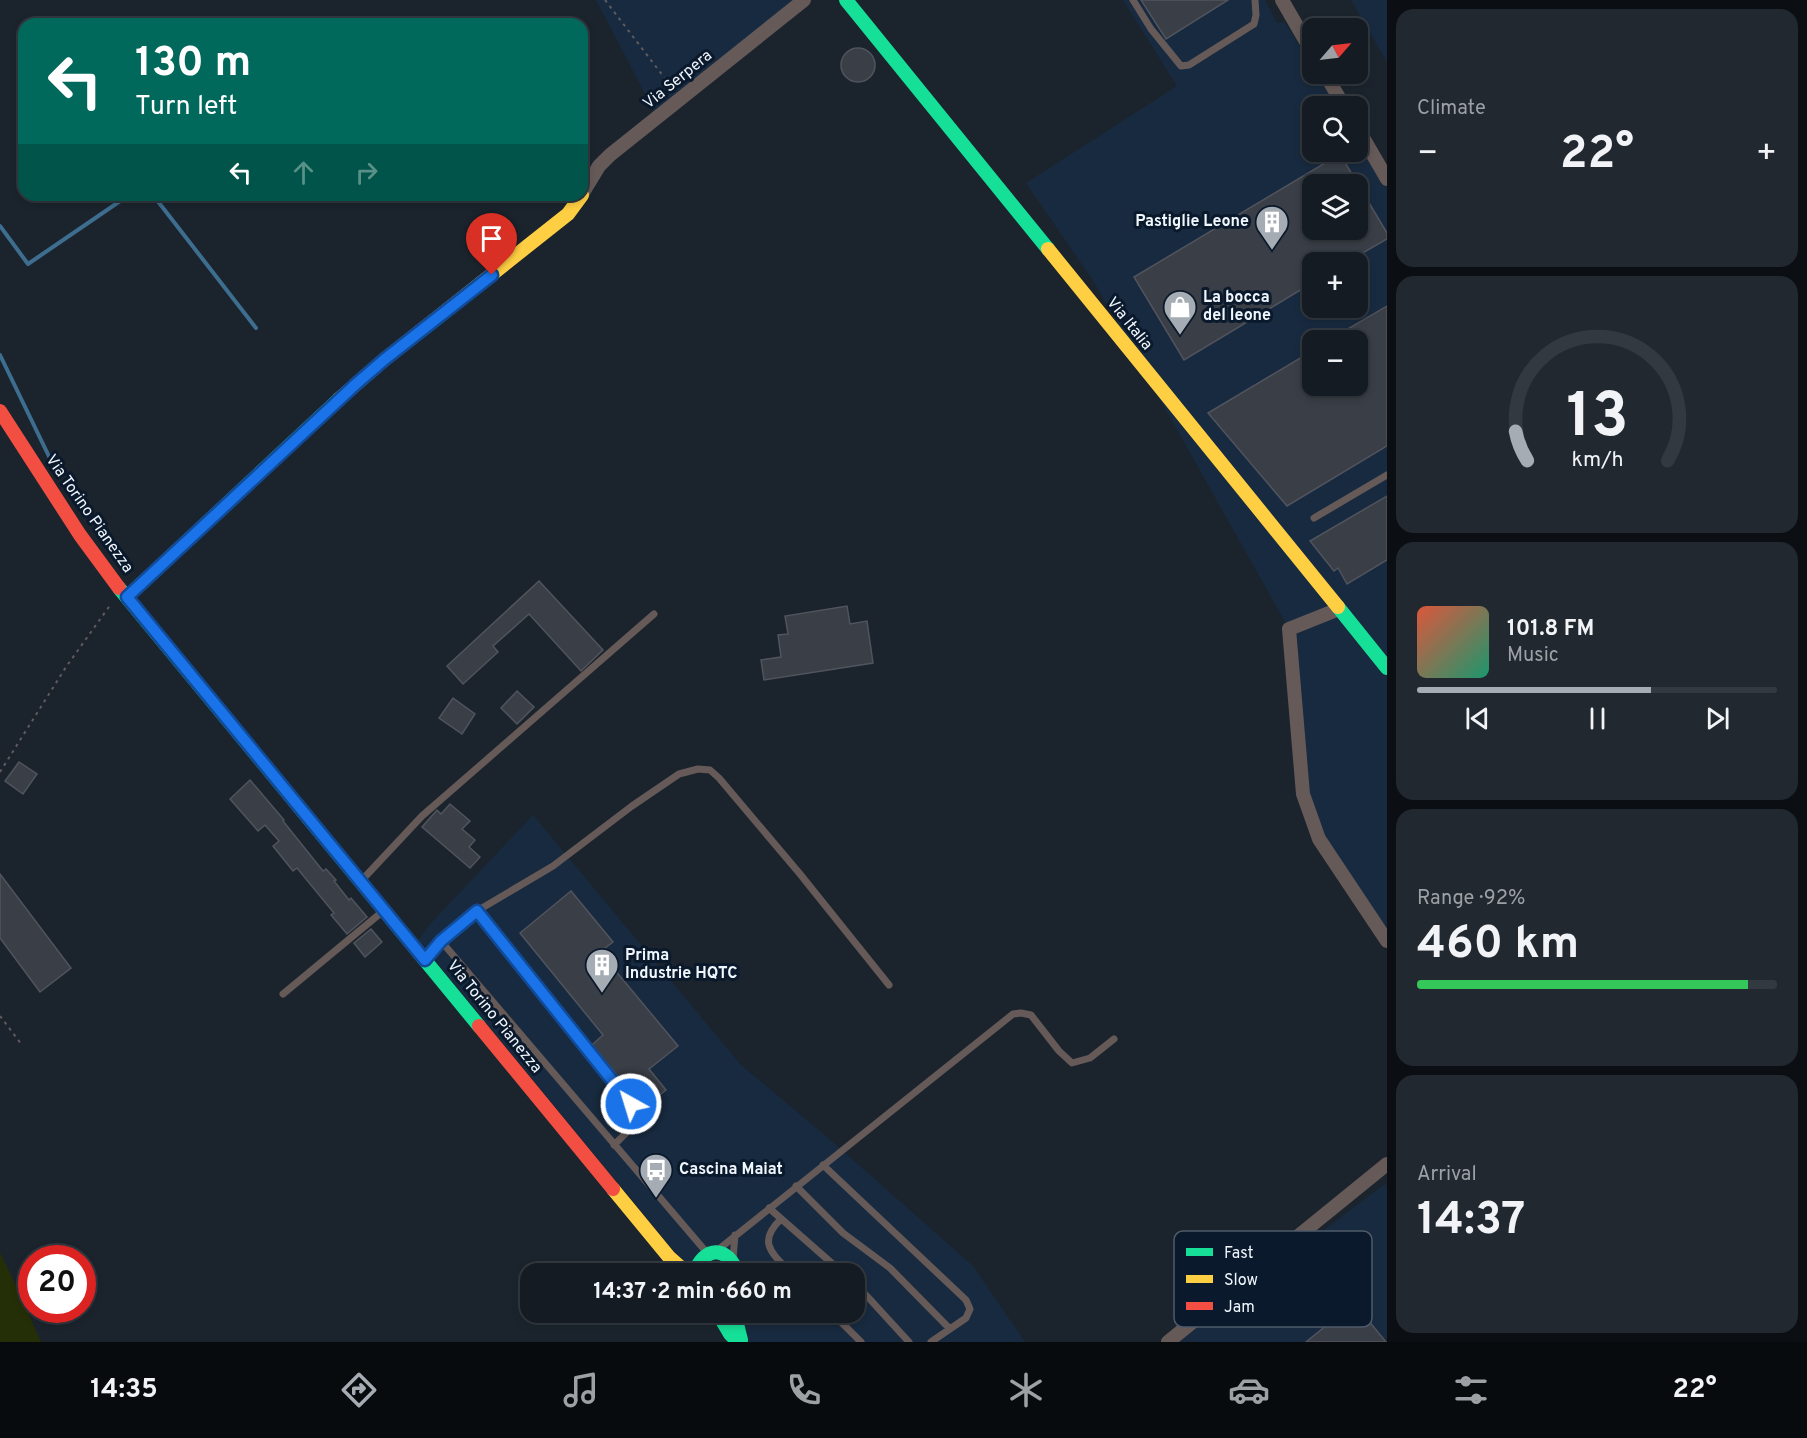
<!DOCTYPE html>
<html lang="en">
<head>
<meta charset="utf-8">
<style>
  :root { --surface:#141b22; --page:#21282f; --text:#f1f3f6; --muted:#9da1a5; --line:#333940; --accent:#a5acb4 }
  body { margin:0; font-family:Overpass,sans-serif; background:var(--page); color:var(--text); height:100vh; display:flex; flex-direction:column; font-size:22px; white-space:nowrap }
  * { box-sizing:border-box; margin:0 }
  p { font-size:20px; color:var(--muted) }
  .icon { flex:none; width:33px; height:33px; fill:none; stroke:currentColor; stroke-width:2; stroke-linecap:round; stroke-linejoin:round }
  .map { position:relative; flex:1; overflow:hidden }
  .details { display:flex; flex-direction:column; gap:9px; padding:9px; background:#0b0f13; width:420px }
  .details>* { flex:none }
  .top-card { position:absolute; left:18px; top:18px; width:570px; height:183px; border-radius:18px; box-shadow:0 3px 9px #0003,0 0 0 2px var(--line); background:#00695c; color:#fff; overflow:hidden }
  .needle { width:39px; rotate:62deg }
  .tools { position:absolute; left:1302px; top:18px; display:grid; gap:12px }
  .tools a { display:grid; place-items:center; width:66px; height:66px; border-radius:12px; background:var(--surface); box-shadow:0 3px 9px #0003,0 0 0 2px var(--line); font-size:30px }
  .speed { position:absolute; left:18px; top:1245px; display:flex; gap:12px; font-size:30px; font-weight:700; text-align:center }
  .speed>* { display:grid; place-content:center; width:78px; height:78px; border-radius:50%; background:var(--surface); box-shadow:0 3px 9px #0003,0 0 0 2px var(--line); line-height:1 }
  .speed .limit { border:9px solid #d22; background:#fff; color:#111 }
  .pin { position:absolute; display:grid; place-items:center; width:51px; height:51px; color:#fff; margin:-62px -26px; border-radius:50% 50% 50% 0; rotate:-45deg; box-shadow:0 0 6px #0007 }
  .pin .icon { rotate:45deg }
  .me { position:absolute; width:66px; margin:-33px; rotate:321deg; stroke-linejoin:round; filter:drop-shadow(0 0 4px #0008) }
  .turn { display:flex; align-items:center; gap:21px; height:126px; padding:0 18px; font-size:27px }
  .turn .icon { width:78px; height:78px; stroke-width:2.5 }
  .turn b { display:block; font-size:42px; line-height:51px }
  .lanes { display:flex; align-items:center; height:57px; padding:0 18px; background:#0003; justify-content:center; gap:30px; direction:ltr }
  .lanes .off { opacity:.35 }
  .big { font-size:45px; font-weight:700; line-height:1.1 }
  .details .widget { flex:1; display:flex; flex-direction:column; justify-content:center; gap:9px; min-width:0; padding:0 21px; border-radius:18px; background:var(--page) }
  .details .dial { align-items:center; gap:0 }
  .dial svg { height:156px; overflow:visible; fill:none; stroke:var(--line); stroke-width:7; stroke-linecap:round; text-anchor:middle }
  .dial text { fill:var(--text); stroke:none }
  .song { display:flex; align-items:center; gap:18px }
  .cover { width:72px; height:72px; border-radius:9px; background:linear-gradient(135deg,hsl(10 70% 55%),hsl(160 70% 35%)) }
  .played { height:6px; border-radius:3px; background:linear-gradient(90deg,var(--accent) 65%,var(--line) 65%) }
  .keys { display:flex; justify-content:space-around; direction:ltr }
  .heat { display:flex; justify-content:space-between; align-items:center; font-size:33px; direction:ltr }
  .charge { height:9px; border-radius:4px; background:linear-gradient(90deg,#34c759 92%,var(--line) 0) }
  .trip { position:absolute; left:520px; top:1263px; width:345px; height:60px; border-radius:18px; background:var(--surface); box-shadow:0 3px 9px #0003,0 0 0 2px var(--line); font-weight:700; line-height:60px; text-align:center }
  .dock { display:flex; height:96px; justify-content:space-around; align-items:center; background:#080b0e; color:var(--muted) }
  .dock .icon { width:42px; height:42px }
  .dock .active { color:var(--accent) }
  .dock b { font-size:27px; color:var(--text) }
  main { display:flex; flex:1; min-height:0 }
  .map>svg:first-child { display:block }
  .built { fill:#182a3f; fill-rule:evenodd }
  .green { fill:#252f07 }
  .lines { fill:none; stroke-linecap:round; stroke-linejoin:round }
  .stream { stroke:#3d6d8f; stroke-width:4 }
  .building { fill:#3a3e46; stroke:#51545d; stroke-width:1.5; fill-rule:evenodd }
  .path { stroke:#605a5d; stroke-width:2; stroke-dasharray:3 4.5; stroke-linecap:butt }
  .lane { stroke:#665a58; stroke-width:7 }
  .street { stroke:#665a58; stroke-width:14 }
  .fast { stroke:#16e098; stroke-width:14 }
  .slow { stroke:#ffcf43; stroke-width:14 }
  .jam { stroke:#f24e42; stroke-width:14 }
  .route-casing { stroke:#114b97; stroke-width:15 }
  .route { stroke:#1a73e8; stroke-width:10 }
  .labels { text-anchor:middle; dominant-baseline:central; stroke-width:6; stroke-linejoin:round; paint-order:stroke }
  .street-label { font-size:16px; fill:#eff6fd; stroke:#0a192b }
  .poi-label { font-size:16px; font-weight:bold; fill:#eff6fd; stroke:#0a192b; text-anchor:start }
  .key { fill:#0a192b; stroke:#4f5b6a; stroke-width:1.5 }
  .key-label { font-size:16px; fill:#eff6fd }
</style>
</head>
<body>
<main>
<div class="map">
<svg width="1387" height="1342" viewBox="0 0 1387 1342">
  <rect width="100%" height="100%" fill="#1b242d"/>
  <!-- built -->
  <path class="built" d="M596,0H804L657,117Z
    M1123,0H1265L1277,23L1285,22L1312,67V74H1316L1336,106H1312V152H1358V141L1387,188V941L1319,839L1303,794L1289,629L1094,282L1026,183L1177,86ZM1312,184H1358V230H1312ZM1312,262H1358V308H1312ZM1312,340H1358V386H1312Z
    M1351,0H1387V62Z
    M533,815L741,1065L834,1143L973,1266L1025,1342H748L724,1313L855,1312V1274L692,1273L418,940L432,922Z
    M1385,1184L1387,1186V1342H1175Z"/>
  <!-- green -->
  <path class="green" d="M0,1253L22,1298L41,1342H0Z"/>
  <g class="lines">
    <!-- stream -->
    <path class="stream" d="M153,195L256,328
      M0,226L28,264L129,195
      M0,355L57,473"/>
  </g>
  <!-- building -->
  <path class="building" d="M1141,0H1228L1166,39Z
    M841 65a17 17 0 1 1 34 0a17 17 0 1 1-34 0Z
    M1340,154L1387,233V239L1347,262H1312V283L1184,360L1134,277ZM1312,184H1358V230H1312Z
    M1387,306V446L1287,506L1208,413L1312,351V386H1358V340H1329Z
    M1387,496V560L1347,584L1338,568L1334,571L1310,541Z
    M539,581L603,650L581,671L529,614L493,646L498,652L463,684L447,666Z
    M847,606L850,624L867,621L873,663L764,680L761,660L781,657L778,635L788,634L785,616Z
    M517,691L534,707L517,724L501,708Z
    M453,698L475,714L462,734L439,718Z
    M19,762L37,774L23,794L5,781Z
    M250,780L284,820L283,821L323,871L326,869L336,880L334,881L349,900L351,898L367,917L347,934L331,915L334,913L297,868L293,871L273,846L279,841L265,825L258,831L230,799Z
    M450,804L470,821L462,829L475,840L469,847L480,857L470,868L422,827L437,810L441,814Z
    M0,874L71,968L40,992L0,938Z
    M571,891L613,942L600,952L678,1046L649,1069L666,1090L644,1108L592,1045L603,1035L520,933Z
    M371,929L382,942L365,957L354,943Z
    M1354,1303L1386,1342H1306Z"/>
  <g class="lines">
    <!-- path -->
    <path class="path" d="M605,0L673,89
      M0,772L66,667L111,604
      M0,1016L22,1045"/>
    <!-- lane -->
    <path class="lane" d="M1133,0L1151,29L1181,66L1189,65L1254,24L1256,15L1255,0
      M1314,518L1387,475
      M362,880L422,816L654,614
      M477,911L631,1104L635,1114V1124L614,1145
      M441,941L477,911L553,866L632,806L679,774L698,769L710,770L719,778L800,874L889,985
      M425,959L441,941L708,1254
      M283,994L382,912
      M823,1165L966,1300L970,1309L966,1318L931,1342
      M796,1186L843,1233L890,1268L950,1329
      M769,1208L844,1274
      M781,1219C756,1243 773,1254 792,1274
      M719,1249L1013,1014L1021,1013L1031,1015L1059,1051L1072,1063L1090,1058L1114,1039
      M733,1259L735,1235
      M855,1283L909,1342
      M831,1312L861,1342"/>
    <!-- street -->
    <path class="street" d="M1282,0L1312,52
      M1325,74L1344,106
      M1358,129L1387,179
      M582,194L599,166L610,155L804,0
      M1339,609L1289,629L1303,794L1319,839L1387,941
      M1168,1342L1387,1164"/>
    <!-- fast -->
    <path class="fast" d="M846,0L1048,249
      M119,588L479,1026
      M127,597L339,399
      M1338,607L1387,668
      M694,1274C704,1245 728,1245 738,1274
      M717,1312L730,1334L738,1342
      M734,1312L741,1340"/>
    <!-- slow -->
    <path class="slow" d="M1048,249L1338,607
      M339,399L385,359L568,214L582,195
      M613,1189L669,1257L688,1274"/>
    <!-- jam -->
    <path class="jam" d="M0,411L80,535L119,588
      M479,1026L613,1189"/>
  </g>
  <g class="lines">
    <!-- route casing -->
    <g class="route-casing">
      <path id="route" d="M492,275L385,359L356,384L127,597L425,960L441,941L477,911L631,1104"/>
    </g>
    <!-- route -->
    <use href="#route" class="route"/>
  </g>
  <!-- icons -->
  <defs>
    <g id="building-pin" transform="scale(1.725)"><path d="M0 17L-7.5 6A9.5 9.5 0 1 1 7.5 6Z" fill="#a5acb4" stroke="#0a192b"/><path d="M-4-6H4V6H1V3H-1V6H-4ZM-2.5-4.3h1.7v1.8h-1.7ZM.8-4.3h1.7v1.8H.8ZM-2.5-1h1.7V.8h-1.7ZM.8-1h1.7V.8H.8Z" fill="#fff"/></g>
    <g id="shop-pin" transform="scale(1.725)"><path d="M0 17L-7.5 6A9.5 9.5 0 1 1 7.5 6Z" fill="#a5acb4" stroke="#0a192b"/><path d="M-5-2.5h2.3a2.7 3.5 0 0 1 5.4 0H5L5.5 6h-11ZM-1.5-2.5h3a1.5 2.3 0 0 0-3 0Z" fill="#fff"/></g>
    <g id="bus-pin" transform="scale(1.725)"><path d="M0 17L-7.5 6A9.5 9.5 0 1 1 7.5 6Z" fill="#a5acb4" stroke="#0a192b"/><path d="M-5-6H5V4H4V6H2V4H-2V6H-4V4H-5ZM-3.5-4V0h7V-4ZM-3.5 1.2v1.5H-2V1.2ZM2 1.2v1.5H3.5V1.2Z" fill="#fff"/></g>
  </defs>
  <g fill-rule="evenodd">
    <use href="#building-pin" x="1272" y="222"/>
    <use href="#shop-pin" x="1180" y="307"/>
    <use href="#building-pin" x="602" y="965"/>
    <use href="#bus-pin" x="656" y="1170"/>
  </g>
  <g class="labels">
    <!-- street labels -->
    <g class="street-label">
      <text transform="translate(678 80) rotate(-39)">Via Serpera</text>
      <text transform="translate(1129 324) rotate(51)">Via Italia</text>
      <text transform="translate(89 514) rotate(55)">Via Torino Pianezza</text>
      <text transform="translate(494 1017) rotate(51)">Via Torino Pianezza</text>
    </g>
    <!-- poi labels -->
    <g class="poi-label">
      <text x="1249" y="222" text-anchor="end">Pastiglie Leone</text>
      <text x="1203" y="298">La bocca<tspan x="1203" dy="18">del leone</tspan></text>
      <text x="625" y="956">Prima<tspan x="625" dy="18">Industrie HQTC</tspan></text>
      <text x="679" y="1170">Cascina Maiat</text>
    </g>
  </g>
  <!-- legend -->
  <rect x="1174" y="1231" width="198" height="96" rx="9" class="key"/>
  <rect x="1186" y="1248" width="27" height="8" fill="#16e098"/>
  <rect x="1186" y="1275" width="27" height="8" fill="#ffcf43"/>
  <rect x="1186" y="1302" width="27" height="8" fill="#f24e42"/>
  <g class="key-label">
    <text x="1224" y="1258">Fast</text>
    <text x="1224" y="1285">Slow</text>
    <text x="1224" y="1312">Jam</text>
  </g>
</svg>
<div class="tools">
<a><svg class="needle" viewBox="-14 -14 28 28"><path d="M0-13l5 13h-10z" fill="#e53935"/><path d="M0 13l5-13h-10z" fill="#9da1a5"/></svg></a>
<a><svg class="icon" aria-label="search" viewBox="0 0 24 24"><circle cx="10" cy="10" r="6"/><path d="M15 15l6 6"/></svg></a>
<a><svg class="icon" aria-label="layers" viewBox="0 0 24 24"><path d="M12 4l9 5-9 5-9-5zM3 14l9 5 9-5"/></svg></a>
<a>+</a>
<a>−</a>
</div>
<div class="speed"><div class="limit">20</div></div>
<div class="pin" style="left:492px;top:275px;background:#d93025"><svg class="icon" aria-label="arrive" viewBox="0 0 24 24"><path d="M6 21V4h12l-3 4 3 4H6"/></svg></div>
<svg class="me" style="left:631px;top:1104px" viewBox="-20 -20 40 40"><circle r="17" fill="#1a73e8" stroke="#fff" stroke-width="3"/><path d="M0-11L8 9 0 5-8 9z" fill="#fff"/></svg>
<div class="trip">14:37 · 2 min · 660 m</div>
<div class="top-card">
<div class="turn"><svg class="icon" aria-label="left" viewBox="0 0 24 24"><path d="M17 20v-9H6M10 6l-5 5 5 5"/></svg><div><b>130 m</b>Turn left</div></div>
<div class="lanes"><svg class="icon" aria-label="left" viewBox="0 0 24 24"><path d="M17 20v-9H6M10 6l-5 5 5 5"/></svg><svg class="icon off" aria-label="ahead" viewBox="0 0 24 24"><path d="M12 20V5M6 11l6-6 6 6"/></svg><svg class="icon off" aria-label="right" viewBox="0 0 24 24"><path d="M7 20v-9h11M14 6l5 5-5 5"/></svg></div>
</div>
</div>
<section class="details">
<div class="widget"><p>Climate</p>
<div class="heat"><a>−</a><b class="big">22°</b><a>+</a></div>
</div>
<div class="widget dial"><svg viewBox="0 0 100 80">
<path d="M14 69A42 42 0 1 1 86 69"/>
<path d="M14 69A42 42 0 0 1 8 54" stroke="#a5acb4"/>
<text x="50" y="56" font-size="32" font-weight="700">13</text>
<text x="50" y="72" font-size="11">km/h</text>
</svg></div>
<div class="widget">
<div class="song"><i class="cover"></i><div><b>101.8 FM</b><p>Music</p></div></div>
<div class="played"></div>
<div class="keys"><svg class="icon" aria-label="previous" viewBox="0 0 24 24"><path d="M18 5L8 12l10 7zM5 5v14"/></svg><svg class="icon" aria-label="pause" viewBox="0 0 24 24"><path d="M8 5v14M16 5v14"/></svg><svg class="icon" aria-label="next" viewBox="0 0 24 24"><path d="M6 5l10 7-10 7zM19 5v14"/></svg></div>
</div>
<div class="widget"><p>Range · 92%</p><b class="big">460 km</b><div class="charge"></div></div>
<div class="widget"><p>Arrival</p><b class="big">14:37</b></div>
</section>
</main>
<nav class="dock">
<b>14:35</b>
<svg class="icon active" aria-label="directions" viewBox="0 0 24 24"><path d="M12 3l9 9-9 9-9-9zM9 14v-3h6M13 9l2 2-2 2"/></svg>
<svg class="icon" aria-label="music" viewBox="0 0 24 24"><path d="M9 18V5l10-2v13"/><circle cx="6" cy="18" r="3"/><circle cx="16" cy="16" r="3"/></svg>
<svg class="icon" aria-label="phone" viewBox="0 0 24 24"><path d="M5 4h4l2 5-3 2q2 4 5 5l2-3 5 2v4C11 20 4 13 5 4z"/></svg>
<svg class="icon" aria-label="climate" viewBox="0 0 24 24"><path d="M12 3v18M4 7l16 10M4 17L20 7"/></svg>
<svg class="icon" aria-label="car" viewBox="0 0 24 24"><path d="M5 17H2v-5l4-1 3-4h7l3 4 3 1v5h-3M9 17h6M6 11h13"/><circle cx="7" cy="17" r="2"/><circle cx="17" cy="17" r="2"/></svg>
<svg class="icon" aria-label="filters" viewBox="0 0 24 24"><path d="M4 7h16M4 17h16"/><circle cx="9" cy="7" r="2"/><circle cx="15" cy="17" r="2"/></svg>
<b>22°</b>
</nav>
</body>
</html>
